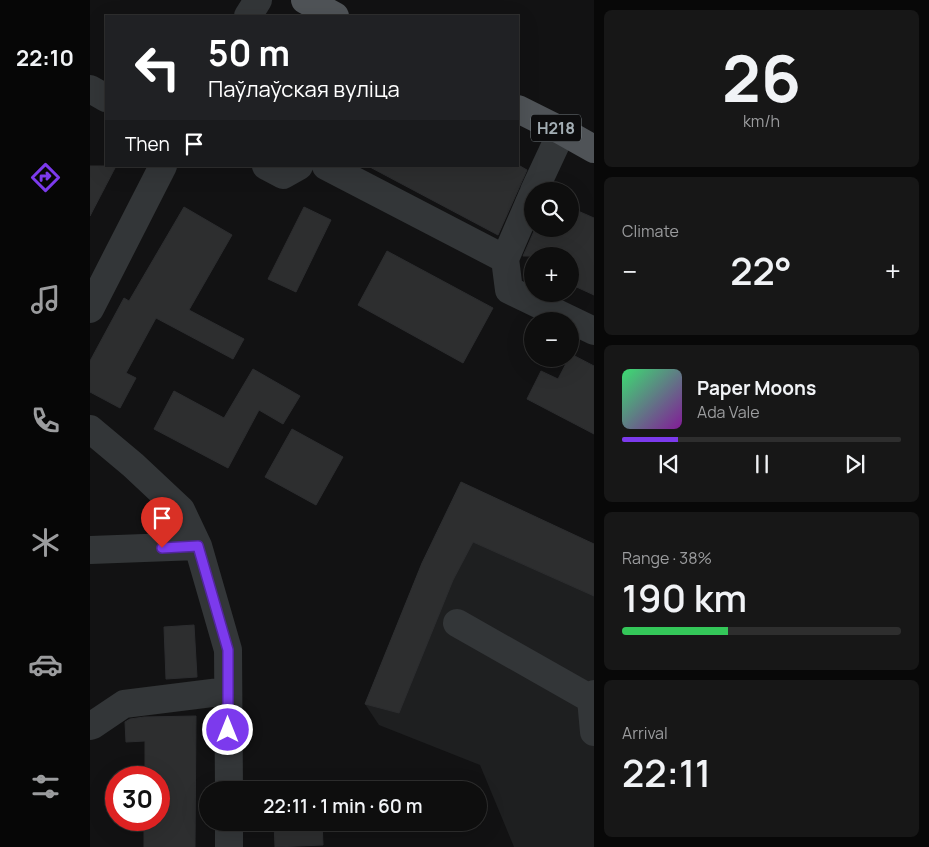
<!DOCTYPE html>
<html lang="en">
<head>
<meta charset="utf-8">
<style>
  :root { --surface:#0e0e0e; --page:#171717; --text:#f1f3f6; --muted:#9b9c9e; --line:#2e2e2e; --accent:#7c3aed }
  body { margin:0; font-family:Manrope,sans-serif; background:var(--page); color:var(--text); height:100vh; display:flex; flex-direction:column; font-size:19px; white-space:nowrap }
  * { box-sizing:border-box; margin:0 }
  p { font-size:16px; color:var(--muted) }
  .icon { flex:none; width:28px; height:28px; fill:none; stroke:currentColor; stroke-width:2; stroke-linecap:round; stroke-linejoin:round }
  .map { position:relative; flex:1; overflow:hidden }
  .panel { display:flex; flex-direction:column; gap:10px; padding:10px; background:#080808; width:335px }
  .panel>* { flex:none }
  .guide { position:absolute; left:15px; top:15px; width:414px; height:152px; border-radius:0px; box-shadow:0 5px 20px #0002,0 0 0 1px var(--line); background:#202124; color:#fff; overflow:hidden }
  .controls { position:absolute; left:434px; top:182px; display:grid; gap:10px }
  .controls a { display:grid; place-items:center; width:55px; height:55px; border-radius:50%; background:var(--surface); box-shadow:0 5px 20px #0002,0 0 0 1px var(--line); font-size:25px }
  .speed { position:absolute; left:15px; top:766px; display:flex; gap:10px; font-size:25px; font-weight:700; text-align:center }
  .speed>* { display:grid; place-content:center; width:65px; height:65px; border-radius:50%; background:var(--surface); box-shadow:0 5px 20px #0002,0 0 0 1px var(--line); line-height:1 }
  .speed .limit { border:8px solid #d22; background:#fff; color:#111 }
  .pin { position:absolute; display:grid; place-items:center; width:42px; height:42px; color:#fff; margin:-51px -21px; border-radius:50% 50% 50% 0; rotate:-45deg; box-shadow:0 0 5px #0007 }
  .pin .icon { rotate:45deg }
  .me { position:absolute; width:55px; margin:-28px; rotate:0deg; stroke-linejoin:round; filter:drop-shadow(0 0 4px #0008) }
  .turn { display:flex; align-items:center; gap:18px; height:105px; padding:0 20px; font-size:22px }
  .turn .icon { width:65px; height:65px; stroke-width:2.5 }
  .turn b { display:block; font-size:35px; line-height:42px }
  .then { display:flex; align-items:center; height:48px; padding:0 20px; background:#0003; gap:10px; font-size:19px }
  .big { font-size:38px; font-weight:600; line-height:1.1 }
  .panel .card { flex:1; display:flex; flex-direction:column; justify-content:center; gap:8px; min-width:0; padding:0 18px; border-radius:8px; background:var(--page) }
  .panel .dial { align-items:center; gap:0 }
  .dial b { font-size:65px; line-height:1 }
  .song { display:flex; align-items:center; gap:15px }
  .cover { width:60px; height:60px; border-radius:8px; background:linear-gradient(135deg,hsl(140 70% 55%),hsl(290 70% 35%)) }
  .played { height:5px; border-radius:2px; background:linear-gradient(90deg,var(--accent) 20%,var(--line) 20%) }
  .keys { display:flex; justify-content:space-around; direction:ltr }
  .heat { display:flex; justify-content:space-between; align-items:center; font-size:28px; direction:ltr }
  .charge { height:8px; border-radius:4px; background:linear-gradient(90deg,#34c759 38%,var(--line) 0) }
  .trip { position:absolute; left:109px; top:781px; width:288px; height:50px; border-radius:25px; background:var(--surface); box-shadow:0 5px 20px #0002,0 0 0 1px var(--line); font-weight:600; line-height:50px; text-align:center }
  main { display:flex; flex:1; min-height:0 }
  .tab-bar { display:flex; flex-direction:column; width:90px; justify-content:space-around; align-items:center; background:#060606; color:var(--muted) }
  .tab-bar .icon { width:35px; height:35px }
  .tab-bar .on { color:var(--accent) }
  .tab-bar b { font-size:22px; color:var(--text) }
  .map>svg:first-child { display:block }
  .built { fill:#1e1f20 }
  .building { fill:#2d2e2f; stroke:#2c2d2f }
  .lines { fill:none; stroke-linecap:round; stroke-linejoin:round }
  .minor { stroke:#333638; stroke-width:28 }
  .major { stroke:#4f5357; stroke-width:28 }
  .route-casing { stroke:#51269a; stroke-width:12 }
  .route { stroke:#7c3aed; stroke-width:9 }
  .labels { text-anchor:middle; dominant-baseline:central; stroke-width:4; stroke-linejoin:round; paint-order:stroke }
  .shield { fill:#0d0d0e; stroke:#767e82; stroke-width:1 }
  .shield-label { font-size:16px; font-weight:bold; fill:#a3aeb4 }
</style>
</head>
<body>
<main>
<nav class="tab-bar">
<b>22:10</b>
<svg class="icon on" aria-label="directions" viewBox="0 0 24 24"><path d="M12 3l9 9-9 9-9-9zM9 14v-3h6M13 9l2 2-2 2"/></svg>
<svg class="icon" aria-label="music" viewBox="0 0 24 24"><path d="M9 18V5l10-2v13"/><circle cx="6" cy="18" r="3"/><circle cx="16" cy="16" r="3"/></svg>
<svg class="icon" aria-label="phone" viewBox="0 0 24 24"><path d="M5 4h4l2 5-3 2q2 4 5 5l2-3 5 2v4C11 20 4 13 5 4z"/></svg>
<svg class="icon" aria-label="climate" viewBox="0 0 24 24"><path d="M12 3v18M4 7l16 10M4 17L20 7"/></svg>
<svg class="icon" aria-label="car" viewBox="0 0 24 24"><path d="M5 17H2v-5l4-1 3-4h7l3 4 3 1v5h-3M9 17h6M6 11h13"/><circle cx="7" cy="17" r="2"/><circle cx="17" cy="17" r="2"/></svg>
<svg class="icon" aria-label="filters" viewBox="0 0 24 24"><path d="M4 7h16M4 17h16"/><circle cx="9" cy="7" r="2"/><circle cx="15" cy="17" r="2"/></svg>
</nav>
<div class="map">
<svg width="504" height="847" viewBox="0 0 504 847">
  <rect width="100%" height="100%" fill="#121213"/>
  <!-- built -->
  <path class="built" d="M371,482L504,544V847H424L390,765L289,725L275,704L332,563Z"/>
  <!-- building -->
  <path class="building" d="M0,166H26L0,216Z
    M278,166H430L437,170L408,235Z
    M94,207L142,235L99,310L154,339L143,359L66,318L36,373L46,378L30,408L0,392V361L34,298L39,301Z
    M214,207L241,220L206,292L178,279Z
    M488,211L504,218V295L480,284V256H433L445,229H480Z
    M297,251L403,308L373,363L268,305Z
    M481,354L504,366V434L437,399L451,371L468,379Z
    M163,369L210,396L193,424L169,410L138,468L64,429L84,391L134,418Z
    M202,429L253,457L226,505L175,477Z
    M371,482L504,544V596L383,542L363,580L309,713L275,704L332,563Z
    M104,625L107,677L76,679L74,627Z
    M106,716L105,847H54V820H69V778H55V741L36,742L35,722L40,719L54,717Z
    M184,822H232L233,845L185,847Z"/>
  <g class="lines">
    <!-- minor -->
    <path class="minor" d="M158,16L168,0
      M0,89L16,98
      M176,166L193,175L209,166
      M236,166L415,259
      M444,191L472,131
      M442,196L415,259L419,290L504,331
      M0,309L73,166
      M0,429L43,465L91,510L108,546L138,650L139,790
      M0,550L108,546
      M367,623L501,699
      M504,694L501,699L504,732
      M0,726L3,725L34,704L138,691
      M139,822V847"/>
    <!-- major -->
    <path class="major" d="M215,0L245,16
      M428,109L472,131L504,149"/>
  </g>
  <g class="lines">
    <!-- route casing -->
    <g class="route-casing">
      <path id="route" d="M72,548L108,546L138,650V730"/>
    </g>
    <!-- route -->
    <use href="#route" class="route"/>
  </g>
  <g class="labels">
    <!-- shield labels -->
    <rect class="shield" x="441" y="114.5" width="50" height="27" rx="4"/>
    <g class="shield-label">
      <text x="466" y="128">Н218</text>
    </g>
  </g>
</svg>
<div class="controls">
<a><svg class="icon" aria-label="search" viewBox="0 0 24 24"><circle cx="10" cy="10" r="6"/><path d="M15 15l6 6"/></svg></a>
<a>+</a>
<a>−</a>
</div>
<div class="speed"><div class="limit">30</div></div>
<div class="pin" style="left:72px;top:548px;background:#d93025"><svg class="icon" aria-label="arrive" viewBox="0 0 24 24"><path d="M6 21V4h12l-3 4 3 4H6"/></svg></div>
<svg class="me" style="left:138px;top:730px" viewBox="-20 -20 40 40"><circle r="17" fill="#7c3aed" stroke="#fff" stroke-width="3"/><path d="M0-11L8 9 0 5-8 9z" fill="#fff"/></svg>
<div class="trip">22:11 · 1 min · 60 m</div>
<div class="guide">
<div class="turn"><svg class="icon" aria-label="left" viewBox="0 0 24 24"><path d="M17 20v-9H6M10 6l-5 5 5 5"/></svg><div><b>50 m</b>Паўлаўская вуліца</div></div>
<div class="then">Then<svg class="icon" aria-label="arrive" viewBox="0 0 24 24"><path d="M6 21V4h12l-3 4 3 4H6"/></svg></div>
</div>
</div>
<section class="panel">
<div class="card dial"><b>26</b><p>km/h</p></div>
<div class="card"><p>Climate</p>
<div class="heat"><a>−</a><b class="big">22°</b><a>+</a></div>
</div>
<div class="card">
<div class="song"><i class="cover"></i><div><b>Paper Moons</b><p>Ada Vale</p></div></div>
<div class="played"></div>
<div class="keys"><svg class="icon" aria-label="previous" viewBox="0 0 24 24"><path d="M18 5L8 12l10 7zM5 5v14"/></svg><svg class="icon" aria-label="pause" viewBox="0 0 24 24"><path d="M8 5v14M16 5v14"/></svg><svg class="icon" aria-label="next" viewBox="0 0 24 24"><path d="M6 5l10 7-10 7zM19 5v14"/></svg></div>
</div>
<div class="card"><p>Range · 38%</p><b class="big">190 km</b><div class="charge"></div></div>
<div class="card"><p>Arrival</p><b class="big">22:11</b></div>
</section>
</main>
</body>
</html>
